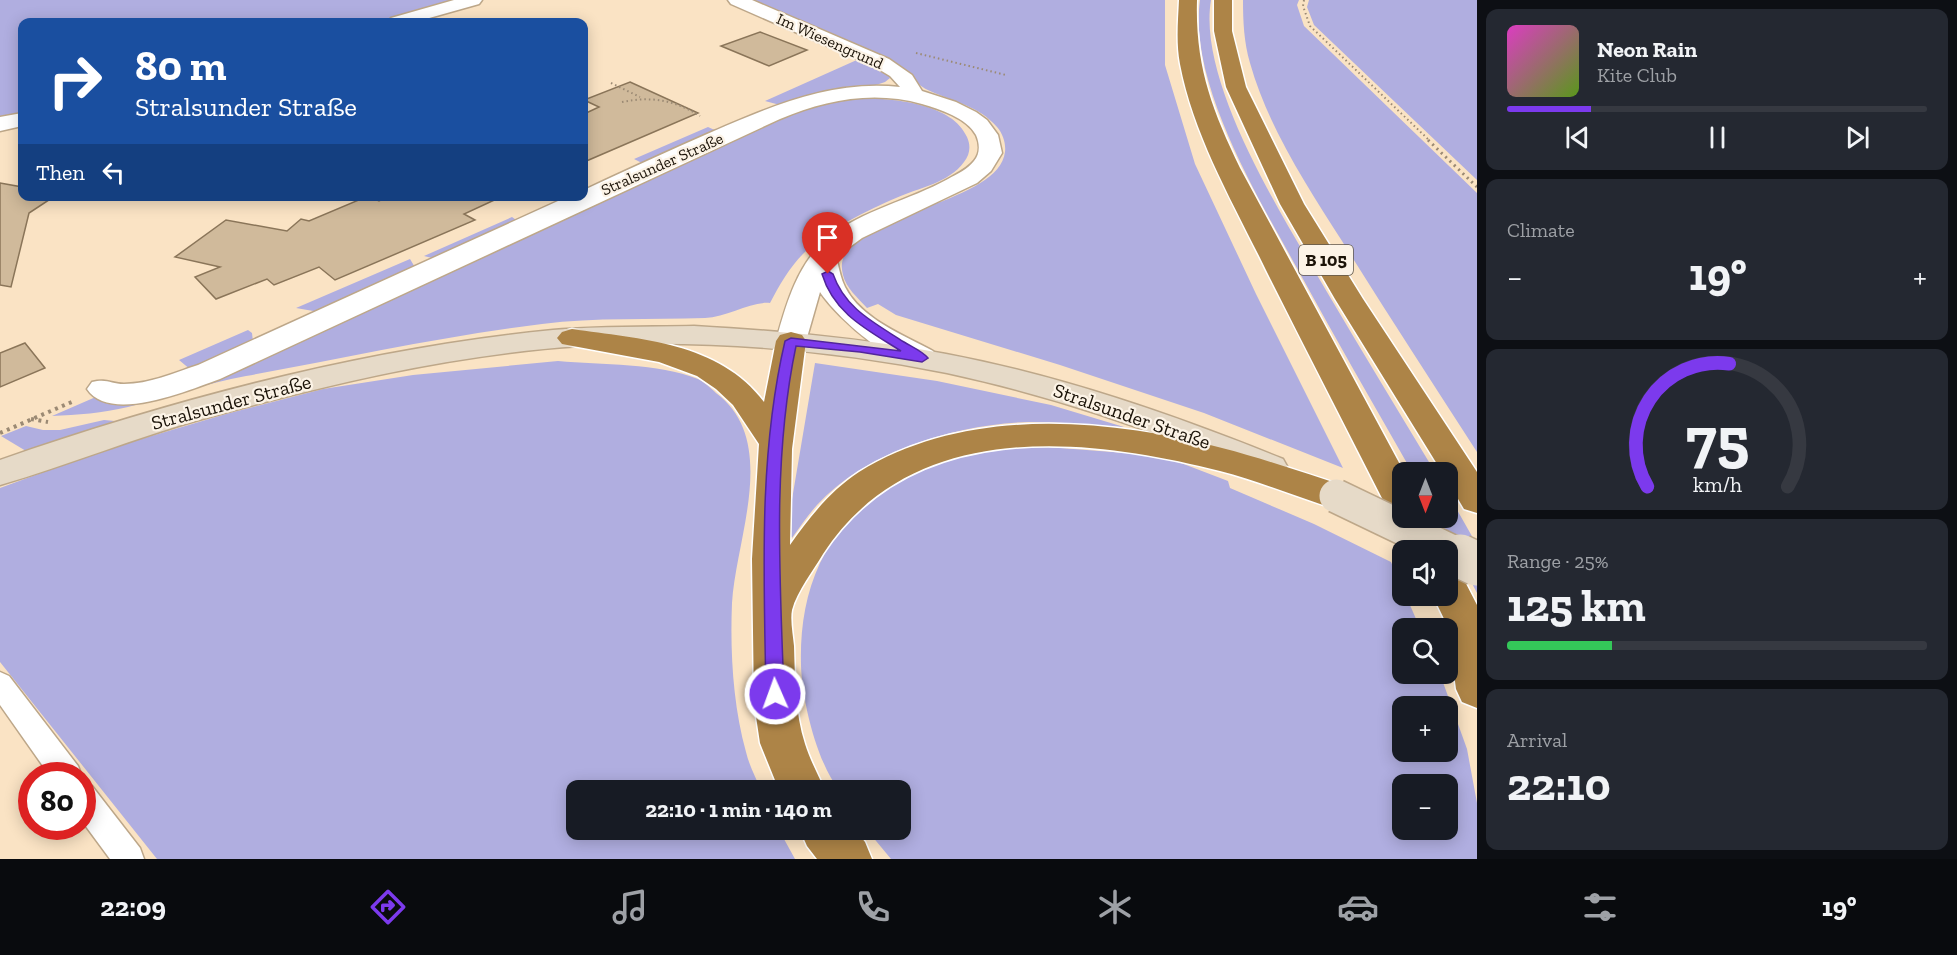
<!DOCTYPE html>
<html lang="en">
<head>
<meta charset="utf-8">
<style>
  :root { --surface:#171b24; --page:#242831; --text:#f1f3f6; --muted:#9ea1a6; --line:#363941; --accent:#7c3aed }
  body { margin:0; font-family:"Zilla Slab",serif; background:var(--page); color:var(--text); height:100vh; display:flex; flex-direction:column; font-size:22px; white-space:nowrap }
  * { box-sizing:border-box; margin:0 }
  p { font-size:20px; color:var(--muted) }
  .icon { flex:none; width:33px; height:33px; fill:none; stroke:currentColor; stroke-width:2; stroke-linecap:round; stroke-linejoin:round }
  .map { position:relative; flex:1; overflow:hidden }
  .drawer { display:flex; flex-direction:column; gap:9px; padding:9px; background:#0d0f14; width:480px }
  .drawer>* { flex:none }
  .top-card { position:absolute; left:18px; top:18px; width:570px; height:183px; border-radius:12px; box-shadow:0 3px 15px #0003; background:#1a4fa0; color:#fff; overflow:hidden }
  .needle { width:39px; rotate:180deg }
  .controls { position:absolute; left:1392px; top:462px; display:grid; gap:12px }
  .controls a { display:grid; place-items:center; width:66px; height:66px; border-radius:12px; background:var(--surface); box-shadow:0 3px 15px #0003; font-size:30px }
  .speed { position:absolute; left:18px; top:762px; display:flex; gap:12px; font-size:30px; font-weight:700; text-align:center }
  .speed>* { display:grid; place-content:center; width:78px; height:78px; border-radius:50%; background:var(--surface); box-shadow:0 3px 15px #0003; line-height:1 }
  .speed .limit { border:9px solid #d22; background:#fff; color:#111 }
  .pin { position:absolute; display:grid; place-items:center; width:51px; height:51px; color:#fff; margin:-62px -26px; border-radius:50% 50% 50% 0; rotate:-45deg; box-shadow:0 0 6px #0007 }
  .pin .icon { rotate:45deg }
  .me { position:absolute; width:66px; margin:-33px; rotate:358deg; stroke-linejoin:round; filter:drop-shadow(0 0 4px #0008) }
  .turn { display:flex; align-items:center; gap:21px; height:126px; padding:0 18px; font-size:27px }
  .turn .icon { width:78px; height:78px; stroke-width:2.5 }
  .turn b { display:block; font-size:42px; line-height:51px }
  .then { display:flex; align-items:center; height:57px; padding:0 18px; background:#0003; gap:12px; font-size:22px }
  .big { font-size:45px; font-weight:700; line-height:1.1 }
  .drawer .widget { flex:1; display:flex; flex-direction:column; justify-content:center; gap:9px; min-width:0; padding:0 21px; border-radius:12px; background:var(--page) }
  .drawer .dial { align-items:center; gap:0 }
  .dial svg { height:156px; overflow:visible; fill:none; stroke:var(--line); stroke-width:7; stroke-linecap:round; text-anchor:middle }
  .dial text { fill:var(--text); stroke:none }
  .song { display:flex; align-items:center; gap:18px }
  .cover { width:72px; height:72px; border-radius:9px; background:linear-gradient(135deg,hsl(310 70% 55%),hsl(90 70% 35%)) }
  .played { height:6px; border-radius:3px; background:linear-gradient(90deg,var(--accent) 20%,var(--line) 20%) }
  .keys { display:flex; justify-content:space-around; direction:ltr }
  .heat { display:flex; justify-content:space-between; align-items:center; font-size:33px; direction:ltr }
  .charge { height:9px; border-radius:4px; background:linear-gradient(90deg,#34c759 25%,var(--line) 0) }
  .trip { position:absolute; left:566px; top:780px; width:345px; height:60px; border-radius:12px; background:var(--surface); box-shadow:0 3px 15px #0003; font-weight:700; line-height:60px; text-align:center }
  .tab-bar { display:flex; height:96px; justify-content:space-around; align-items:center; background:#090b0e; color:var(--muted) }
  .tab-bar .icon { width:42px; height:42px }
  .tab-bar .current { color:var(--accent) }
  .tab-bar b { font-size:27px; color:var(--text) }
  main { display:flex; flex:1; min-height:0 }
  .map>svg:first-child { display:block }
  .green { fill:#b0aee0; fill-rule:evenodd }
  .building { fill:#d0ba9b; stroke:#8a7559; stroke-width:1.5 }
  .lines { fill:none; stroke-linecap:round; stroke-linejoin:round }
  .lane-casing { stroke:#bda789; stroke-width:3 }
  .street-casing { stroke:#bda789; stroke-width:3 }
  .secondary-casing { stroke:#bda789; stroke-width:3 }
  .highway-casing { stroke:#fff; stroke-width:3 }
  .path-far2 { stroke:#9b8a74; stroke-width:2; stroke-dasharray:1.5 3; stroke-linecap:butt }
  .path-far1 { stroke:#9b8a74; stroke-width:3; stroke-dasharray:2 4; stroke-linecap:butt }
  .path { stroke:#9b8a74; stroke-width:4; stroke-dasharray:3 4.5; stroke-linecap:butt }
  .lane { fill:#fff; fill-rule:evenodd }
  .street { fill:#fff; fill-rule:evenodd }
  .secondary { fill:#e6dac8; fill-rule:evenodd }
  .highway { fill:#ad8447; fill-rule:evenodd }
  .secondary-bridge-far1-casing { stroke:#bda789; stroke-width:36; stroke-linecap:butt }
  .secondary-bridge-casing { stroke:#bda789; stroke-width:46; stroke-linecap:butt }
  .secondary-bridge-far1 { stroke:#e6dac8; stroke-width:33 }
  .secondary-bridge { stroke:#e6dac8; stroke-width:43 }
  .route { fill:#7c3aed; stroke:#51269a; stroke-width:1.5 }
  .labels { text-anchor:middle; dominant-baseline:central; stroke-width:4.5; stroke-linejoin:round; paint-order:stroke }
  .far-street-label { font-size:16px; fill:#1b1308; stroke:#fcf3e6 }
  .shield { fill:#fcf3e6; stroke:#5e564b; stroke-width:1.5 }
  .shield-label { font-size:18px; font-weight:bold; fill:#1b1308 }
  .street-label { font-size:20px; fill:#1b1308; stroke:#fcf3e6 }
</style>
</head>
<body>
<main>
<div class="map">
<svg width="1477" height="859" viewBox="0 0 1477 859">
  <rect width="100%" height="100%" fill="#fae3c4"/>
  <!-- green -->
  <path class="green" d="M0,0H465L390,22H22V117L0,121Z
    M744,0H1165V65L1195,164L1256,294L1343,468L1204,413L1060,365L896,315L878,304L867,308C858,298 846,288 843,275C826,213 998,209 1005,152C1006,143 1003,134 997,127C979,106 954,102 930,91C917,86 907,71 894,64C879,56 860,50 844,43C811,29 777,14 744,0Z
    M1200,0H1211C1197,84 1285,220 1327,292C1363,353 1399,412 1435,472H1412C1374,405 1335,338 1298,270C1259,199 1188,83 1200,0Z
    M1243,0H1299L1297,5L1304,26L1477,193V452C1432,382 1386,312 1342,241C1307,186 1268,127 1250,63C1244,42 1243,22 1243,0Z
    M1309,0H1477V180L1314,25L1307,7Z
    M859,59L887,72L890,78L885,82L876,85L833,89L780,105L765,101Z
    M865,98C896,99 953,104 967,137C971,146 970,154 964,162C949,183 918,188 896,198C868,210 829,229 806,251C791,265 780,284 770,303C752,301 727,317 705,318C650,320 596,317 542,324C443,336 344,358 246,376C206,383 168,397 128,407C103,413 77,415 52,416L98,396L124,402L785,114L844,99Z
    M708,127L719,132L646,165L634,159Z
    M512,217L519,222L436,259L424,256Z
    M410,259L416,269L319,312L296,308Z
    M248,330L252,333L253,342L191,370L179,360Z
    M558,361C602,365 658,363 698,379C704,382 711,388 716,393C780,441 736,537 732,603C730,652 733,705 746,752C749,765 756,778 761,790H576V830H779L795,859H157L0,662V488L104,450L226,414L323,389L413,375Z
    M815,363L937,381L1051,405L1124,427C1093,425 1060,422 1029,422C957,424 866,451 817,505C808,515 800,527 792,538L787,529Z
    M104,420L115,421L26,451L1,436L26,426L43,430H60Z
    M1035,446L1151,455L1181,463L1228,481L1230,488L1314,524L1391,562L1402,589V596H1406L1420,628H1402V674H1440L1467,749L1477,803V859H891L867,830H900V790H839C817,762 802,701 801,665C800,630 805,595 820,563C851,500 926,459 994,449C1007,447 1021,447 1035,446ZM1402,706H1448V752H1402ZM1402,784H1448V830H1402Z
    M1448,494L1477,545V593L1438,518H1448Z"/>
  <!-- building -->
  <path class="building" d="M760,32L807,50L769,66L721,46Z
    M630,82L698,113L584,162V114L599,107L584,100Z
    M0,183L22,187V196H55L29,213L11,287L0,285Z
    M368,196L379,201L389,196H503L464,214L475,220L335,280L319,267L274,285L267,279L216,299L195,277L220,267L175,257L226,220L287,231L301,219L309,221Z
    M25,343L45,368L0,387V353Z"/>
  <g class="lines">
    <!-- lane casing -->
    <g class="lane-casing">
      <path id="lane" d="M0,672L9,676L78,766L82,776H50L0,705Z
        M82,782L92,786L140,848L144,859H110L82,821Z"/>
    </g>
    <!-- street casing -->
    <g class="street-casing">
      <path id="street" d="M454,0H482L479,4L415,22H388L391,18Z
        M728,0H752L889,59L912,75L922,91L956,102L976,112L987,120L998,135L1002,153L991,171L977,183L862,238L847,249L837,260C839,269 841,279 845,287C861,319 904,335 933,351L937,358L933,365C899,374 838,319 820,292L806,341L802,347L791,350L780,347L776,341C786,304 798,262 829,237C863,210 910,200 948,179C957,174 968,169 974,161C980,154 980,144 976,135C967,118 939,109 922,104C873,90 825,100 780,119L220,379C189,390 110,424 87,389L92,382C107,378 111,384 124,384C149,384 174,373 198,365L569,196H584V190C627,170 670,150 714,131C775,105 832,80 900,87L890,76L875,67L731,4Z
        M22,113V126L0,131V117Z"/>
    </g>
    <!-- secondary casing -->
    <g class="secondary-casing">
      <path id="secondary" d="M694,326C779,331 862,338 946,354C1062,376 1174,415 1283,459L1288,468L1283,477L1271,480C1240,471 1210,455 1180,443C1104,414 1026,390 947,373C827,349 702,339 580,346C455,354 328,384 206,418C136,437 69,465 0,485V460C175,399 368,348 553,330C600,326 647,327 694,326Z"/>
    </g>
    <!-- highway casing -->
    <g class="highway-casing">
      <path id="highway" d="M1179,0H1197C1195,66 1212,110 1240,168L1404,472L1402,515L1389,511L1384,502C1345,425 1305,348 1266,270C1234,204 1194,137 1180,64C1176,43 1178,21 1179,0Z
        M1214,0H1232V31L1246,87L1304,204L1363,299L1477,472V513L1464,509L1448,482V472H1442L1335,299L1280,204L1226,87L1214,31Z
        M572,329C640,339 719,342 764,402L776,341L780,335L791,332L802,335L806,341L792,449L790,545C809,518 831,490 859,472C966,406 1105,418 1222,448C1265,459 1306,474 1349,487L1354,496L1349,505L1336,509C1297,497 1259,481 1220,471C1083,436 911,419 823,554C813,571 797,591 792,610C790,620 793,635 794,646C795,679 795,713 805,744C810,760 818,775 825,790H779L760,743L754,703L752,559L759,444L733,405L716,389L697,376L659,362L562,344L557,338L562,332Z
        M1448,572L1462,576L1477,605V708L1462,702L1456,689L1448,627L1433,596H1448Z
        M800,830H855L865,842L872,859H817L807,846Z"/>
    </g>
    <!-- path-far2 -->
    <path class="path-far2" d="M1304,0L1303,6L1310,26L1430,141
      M916,53L1006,75
      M611,83L640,97
      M622,102C651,96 675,100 700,116"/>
    <!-- path-far1 -->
    <path class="path-far1" d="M1428,140L1477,187"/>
    <!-- path -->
    <path class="path" d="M31,419L48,422
      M0,433L74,401"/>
    <!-- lane -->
    <use href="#lane" class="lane"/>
    <!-- street -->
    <use href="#street" class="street"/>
    <!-- secondary -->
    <use href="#secondary" class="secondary"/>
    <!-- highway -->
    <use href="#highway" class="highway"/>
    <!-- secondary-bridge-far1 casing -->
    <g class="secondary-bridge-far1-casing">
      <path id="secondary-bridge-far1" d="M1336,496L1463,557"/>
    </g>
    <!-- secondary-bridge casing -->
    <g class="secondary-bridge-casing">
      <path id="secondary-bridge" d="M1460,556L1477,564"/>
    </g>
    <!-- secondary-bridge-far1 -->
    <use href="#secondary-bridge-far1" class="secondary-bridge-far1"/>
    <!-- secondary-bridge -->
    <use href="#secondary-bridge" class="secondary-bridge"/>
  </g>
  <!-- route -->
  <path class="route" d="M828,271L833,274C845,309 875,323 904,342C912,347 922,351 928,358L922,362L860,352L796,346C772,460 780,578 784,694L781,699L775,702L769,699L766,694C764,576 758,457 785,341L791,338L901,351C868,330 834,314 822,274Z"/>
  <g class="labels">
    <!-- far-street labels -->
    <g class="far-street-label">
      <text transform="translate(830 41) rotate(24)">Im Wiesengrund</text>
      <text transform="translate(662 164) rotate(-24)">Stralsunder Straße</text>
    </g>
    <!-- shield labels -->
    <rect class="shield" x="1299" y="245" width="54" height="30" rx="4.5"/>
    <g class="shield-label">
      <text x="1326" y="260">B 105</text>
    </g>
    <!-- street labels -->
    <g class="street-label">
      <text transform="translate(231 402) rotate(-15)">Stralsunder Straße</text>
      <text transform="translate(1132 416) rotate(19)">Stralsunder Straße</text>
    </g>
  </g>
</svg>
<div class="controls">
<a><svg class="needle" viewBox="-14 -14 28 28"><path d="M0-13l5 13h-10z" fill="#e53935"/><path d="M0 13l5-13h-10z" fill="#9ea1a6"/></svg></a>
<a><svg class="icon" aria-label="sound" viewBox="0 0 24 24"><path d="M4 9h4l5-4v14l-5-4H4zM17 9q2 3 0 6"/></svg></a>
<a><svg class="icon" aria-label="search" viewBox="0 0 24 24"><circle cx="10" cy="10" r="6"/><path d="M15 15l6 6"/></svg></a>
<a>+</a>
<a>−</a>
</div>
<div class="speed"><div class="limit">80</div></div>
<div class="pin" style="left:828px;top:274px;background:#d93025"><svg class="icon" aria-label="arrive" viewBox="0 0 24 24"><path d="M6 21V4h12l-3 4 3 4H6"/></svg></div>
<svg class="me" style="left:775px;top:694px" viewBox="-20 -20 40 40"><circle r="17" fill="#7c3aed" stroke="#fff" stroke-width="3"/><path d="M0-11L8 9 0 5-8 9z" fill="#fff"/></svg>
<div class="trip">22:10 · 1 min · 140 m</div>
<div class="top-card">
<div class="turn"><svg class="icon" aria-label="right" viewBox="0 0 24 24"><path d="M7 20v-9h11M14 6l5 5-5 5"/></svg><div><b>80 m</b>Stralsunder Straße</div></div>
<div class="then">Then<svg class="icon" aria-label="left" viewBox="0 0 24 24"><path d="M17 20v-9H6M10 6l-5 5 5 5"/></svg></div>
</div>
</div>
<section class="drawer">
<div class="widget">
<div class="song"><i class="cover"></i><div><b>Neon Rain</b><p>Kite Club</p></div></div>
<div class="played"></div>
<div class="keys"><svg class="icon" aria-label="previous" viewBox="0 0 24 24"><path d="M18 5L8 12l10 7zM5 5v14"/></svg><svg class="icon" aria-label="pause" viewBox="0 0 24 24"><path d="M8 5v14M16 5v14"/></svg><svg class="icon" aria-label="next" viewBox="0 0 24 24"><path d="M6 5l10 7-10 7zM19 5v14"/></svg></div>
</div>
<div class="widget"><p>Climate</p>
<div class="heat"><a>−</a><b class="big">19°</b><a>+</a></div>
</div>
<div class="widget dial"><svg viewBox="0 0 100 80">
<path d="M14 69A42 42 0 1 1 86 69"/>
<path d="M14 69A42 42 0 0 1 56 6" stroke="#7c3aed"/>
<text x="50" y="56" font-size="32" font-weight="700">75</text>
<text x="50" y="72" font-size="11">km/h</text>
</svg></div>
<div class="widget"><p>Range · 25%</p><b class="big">125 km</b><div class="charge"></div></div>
<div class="widget"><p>Arrival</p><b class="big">22:10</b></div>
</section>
</main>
<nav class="tab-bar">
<b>22:09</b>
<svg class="icon current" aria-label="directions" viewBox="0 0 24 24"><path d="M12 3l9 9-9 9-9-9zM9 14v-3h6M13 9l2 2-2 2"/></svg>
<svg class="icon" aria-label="music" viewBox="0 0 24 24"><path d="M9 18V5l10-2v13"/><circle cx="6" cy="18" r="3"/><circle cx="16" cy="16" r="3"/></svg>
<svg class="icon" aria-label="phone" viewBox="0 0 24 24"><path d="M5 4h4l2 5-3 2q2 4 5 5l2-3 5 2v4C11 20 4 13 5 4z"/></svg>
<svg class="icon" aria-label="climate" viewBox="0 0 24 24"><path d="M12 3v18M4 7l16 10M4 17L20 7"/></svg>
<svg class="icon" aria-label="car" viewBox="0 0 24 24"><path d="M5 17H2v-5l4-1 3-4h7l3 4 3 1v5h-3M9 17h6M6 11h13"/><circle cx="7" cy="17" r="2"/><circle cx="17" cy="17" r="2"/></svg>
<svg class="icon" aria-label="filters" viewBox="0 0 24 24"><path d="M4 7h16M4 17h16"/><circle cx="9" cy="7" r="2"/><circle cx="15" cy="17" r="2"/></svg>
<b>19°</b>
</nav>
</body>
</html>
